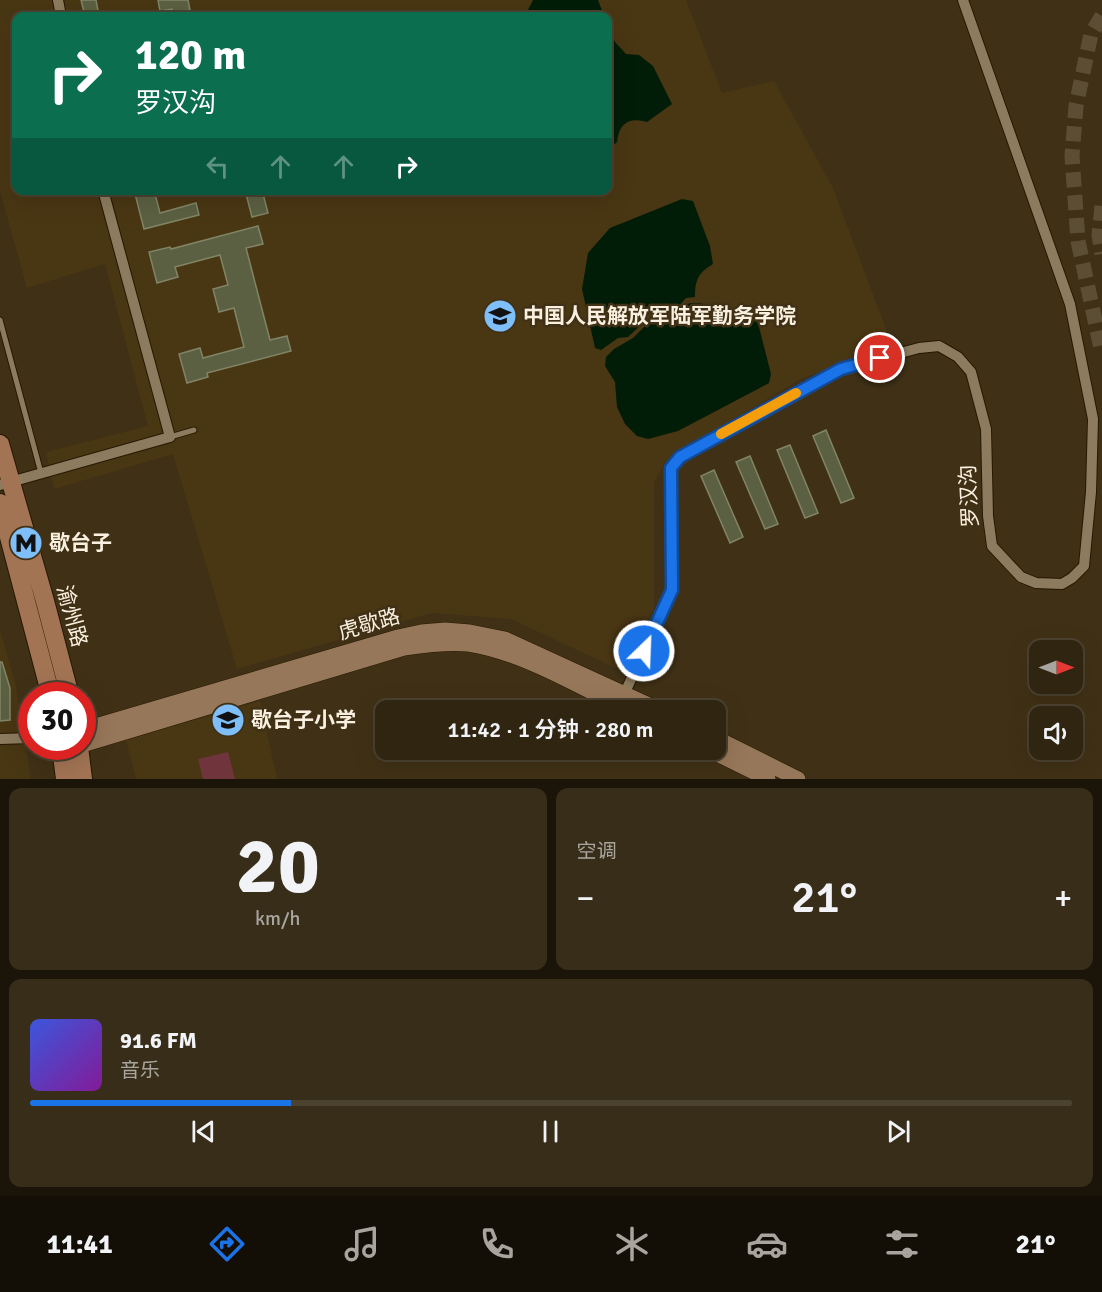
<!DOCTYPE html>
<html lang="zh">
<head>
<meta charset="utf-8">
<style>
  :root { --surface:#302510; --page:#382d19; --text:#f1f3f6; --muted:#a8a59f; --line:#4b4230; --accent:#1a73e8 }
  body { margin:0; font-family:Signika,"Noto Sans SC",sans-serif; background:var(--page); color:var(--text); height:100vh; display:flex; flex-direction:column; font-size:22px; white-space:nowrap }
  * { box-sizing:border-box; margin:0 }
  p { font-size:20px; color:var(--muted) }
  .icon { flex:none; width:33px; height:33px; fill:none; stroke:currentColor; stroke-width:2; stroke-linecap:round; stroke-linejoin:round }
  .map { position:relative; height:779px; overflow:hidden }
  .sheet { display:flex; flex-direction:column; gap:9px; padding:9px; background:#1a1409; flex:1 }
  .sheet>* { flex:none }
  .hud { position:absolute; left:12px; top:12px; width:600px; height:183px; border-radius:12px; box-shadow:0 6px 24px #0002,0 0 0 2px var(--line); background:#0b6e4f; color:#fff; overflow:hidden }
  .needle { width:39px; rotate:90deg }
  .fabs { position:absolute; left:1029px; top:640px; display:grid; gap:12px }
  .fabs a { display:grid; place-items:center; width:54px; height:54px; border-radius:12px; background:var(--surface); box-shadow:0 6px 24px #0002,0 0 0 2px var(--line); font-size:30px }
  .speed { position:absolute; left:18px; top:682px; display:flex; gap:12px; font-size:30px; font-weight:700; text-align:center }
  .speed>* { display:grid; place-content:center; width:78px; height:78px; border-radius:50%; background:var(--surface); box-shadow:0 6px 24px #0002,0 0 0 2px var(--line); line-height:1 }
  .speed .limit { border:9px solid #d22; background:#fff; color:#111 }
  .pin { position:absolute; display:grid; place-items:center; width:51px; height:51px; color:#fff; margin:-26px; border:3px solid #fff; border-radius:50%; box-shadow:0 2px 6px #0007 }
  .me { position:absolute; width:66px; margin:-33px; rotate:24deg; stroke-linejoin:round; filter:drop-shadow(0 0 4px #0008) }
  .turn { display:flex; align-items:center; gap:21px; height:126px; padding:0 24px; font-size:27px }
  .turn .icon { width:78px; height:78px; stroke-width:2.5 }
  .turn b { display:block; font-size:42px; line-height:51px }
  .lanes { display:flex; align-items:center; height:57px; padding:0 24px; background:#0003; justify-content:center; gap:30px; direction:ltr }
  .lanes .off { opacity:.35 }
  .big { font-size:45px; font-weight:600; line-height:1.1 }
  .sheet .card { flex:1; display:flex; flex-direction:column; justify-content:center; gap:9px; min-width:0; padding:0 21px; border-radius:12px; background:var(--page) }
  .sheet .dial { align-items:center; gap:0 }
  .dial b { font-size:78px; line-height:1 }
  .song { display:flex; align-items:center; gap:18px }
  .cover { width:72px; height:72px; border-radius:9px; background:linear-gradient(135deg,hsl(230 70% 55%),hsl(290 70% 35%)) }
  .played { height:6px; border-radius:3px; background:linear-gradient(90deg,var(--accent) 25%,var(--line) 25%) }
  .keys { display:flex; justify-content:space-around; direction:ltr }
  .heat { display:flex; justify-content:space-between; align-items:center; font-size:33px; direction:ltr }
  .sheet .tiles { flex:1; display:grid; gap:9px; grid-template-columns:1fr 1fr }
  .card:last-child { grid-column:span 2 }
  .trip { position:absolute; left:375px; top:700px; width:351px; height:60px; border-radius:12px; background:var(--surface); box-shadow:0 6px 24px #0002,0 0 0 2px var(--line); font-weight:600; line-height:60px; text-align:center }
  .dock { display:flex; height:96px; justify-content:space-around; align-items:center; background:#130f06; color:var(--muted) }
  .dock .icon { width:42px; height:42px }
  .dock .on { color:var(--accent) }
  .dock b { font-size:27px; color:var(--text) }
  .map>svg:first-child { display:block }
  .built { fill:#493613; fill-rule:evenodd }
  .green { fill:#70343c }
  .water { fill:#021d07 }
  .building { fill:#5c6042; stroke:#818565; stroke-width:1.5 }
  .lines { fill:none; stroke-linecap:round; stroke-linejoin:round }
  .secondary-tunnel { stroke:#5c4e34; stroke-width:15; stroke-dasharray:15 8; stroke-linecap:butt }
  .lane-casing { stroke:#261800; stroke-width:7 }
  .street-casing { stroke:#261800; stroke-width:12 }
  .secondary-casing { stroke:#261800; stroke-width:16 }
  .primary-casing { stroke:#261800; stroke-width:20 }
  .lane { stroke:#8c7b5e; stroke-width:5 }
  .street { stroke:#8c7b5e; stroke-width:10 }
  .secondary { stroke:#977759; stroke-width:15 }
  .primary { stroke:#a27454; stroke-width:18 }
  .route-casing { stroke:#114b97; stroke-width:15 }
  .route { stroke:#1a73e8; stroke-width:10 }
  .slow { stroke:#f59e0b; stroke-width:10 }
  .labels { text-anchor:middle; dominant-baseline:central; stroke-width:5; stroke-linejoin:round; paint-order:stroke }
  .poi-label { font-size:21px; font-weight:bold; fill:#faf0e0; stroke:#403116; text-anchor:start }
  .street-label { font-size:21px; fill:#faf0e0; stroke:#403116 }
</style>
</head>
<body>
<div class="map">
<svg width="1102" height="779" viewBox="0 0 1102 779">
  <rect width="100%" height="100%" fill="#403116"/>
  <!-- built -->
  <path class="built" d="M0,0H686L722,93L774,81L833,188L892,345L801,379L667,459L654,483V608L626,673L511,619L432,613L237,669L173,454L54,489L46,452L148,426L105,264L27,288L0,191ZM16,16H608V190H16Z
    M0,630L16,687L31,779H0Z
    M260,701L277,779H136L126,740Z"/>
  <!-- green -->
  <path class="green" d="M228,752L235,779H203L198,759Z"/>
  <!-- water -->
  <path class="water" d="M533,0H598L604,16H525Z
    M608,24L615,42L626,54L639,55L653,66L672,104L647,122C629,117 619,123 617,142L608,150Z
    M682,199L693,201L710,246L713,264C698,273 695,280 695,297L686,298C675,310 672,313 656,309L649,313L645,321L628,337L618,338L601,350L595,348L582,289L588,253L610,228Z
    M692,303H700L749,316L758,323L771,374L769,383L678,431L648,439L637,436L625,424L617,407L615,382L605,366L606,357L614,349L633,338L652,319L673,315L686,304Z"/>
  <!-- building -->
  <path class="building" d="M81,0H96L99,16H85Z
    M158,0H188L190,10L173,14L172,9L160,11Z
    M134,190H154L160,213L196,203L199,215L144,229Z
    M245,190H262L268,213L252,217Z
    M258,226L263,244L246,248L270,340L287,336L291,351L207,373L208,377L187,383L179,354L200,348L203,358L244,347L234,308L219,312L213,289L228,285L220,255L175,267L178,277L157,283L149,252L170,247L171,249Z
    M826,430L854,498L841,503L813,436Z
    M790,445L818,513L805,518L777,450Z
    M750,456L778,524L765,529L736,462Z
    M714,470L743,537L730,543L701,476Z
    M0,662H2L10,688V720L0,721Z"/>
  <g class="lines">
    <!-- secondary-tunnel -->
    <path class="secondary-tunnel" d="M1102,16L1091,34L1076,106L1072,156L1078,241L1102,353
      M1102,206L1099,235L1102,254"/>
    <!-- lane casing -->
    <g class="lane-casing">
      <path id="lane" d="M0,320L41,473
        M170,437L194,430"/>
    </g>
    <!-- street casing -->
    <g class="street-casing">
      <path id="street" d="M58,0L61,16
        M0,485L170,437L103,190
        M622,699L672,590L671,468L680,457L841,369L919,348L939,346L958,357L971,372L986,429L988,516L992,546L1021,577L1036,583L1062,584L1072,578L1084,566L1091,492L1093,419L1070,304L963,0
        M0,739L32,738"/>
    </g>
    <!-- secondary casing -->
    <g class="secondary-casing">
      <path id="secondary" d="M82,730L398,637L421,632L445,630L470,632L505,639L662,711
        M716,738L798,779
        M82,745L404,648C425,645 447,642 468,644C522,652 580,687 629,711
        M709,750L768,779"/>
    </g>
    <!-- primary casing -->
    <g class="primary-casing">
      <path id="primary" d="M0,444L45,601L70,696
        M0,503L51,696
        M61,747L65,779
        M79,747L83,779"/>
    </g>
    <!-- lane -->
    <use href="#lane" class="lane"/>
    <!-- street -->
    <use href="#street" class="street"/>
    <!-- secondary -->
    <use href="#secondary" class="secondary"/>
    <!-- primary -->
    <use href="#primary" class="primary"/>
  </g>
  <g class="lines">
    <!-- route casing -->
    <g class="route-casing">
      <path id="route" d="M644,651L672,590L671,468L680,457L841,369L880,358"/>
    </g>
    <!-- route -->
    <use href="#route" class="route"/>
    <!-- slow -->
    <path class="slow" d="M721,434L796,393"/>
  </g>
  <!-- icons -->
  <defs>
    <g id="university-disc" transform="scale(1.725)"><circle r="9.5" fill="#7ebef9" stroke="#403116"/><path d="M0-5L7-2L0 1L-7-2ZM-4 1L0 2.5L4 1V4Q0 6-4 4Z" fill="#111"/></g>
    <g id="metro-disc" transform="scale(1.725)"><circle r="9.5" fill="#7ebef9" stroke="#403116"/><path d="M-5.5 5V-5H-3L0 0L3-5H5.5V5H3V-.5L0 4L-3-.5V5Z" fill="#111"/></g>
    <g id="school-disc" transform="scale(1.725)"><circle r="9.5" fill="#7ebef9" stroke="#403116"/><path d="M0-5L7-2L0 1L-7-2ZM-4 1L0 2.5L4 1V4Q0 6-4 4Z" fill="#111"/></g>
  </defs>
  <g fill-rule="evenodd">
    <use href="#university-disc" x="500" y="316"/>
    <use href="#metro-disc" x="26" y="543"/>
    <use href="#school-disc" x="228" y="720"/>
  </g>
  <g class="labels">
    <!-- poi labels -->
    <g class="poi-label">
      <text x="523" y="316">中国人民解放军陆军勤务学院</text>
      <text x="49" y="543">歇台子</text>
      <text x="251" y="720">歇台子小学</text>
    </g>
    <!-- street labels -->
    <g class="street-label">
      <text transform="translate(969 496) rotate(-93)">罗汉沟</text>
      <text transform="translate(72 616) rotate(75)">渝州路</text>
      <text transform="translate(369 624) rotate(-16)">虎歇路</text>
    </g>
  </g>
</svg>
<div class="fabs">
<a><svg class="needle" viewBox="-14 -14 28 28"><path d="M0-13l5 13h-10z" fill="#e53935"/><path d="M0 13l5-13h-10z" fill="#a8a59f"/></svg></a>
<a><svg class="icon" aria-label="sound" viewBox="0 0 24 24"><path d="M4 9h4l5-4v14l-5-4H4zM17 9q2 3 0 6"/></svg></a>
</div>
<div class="speed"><div class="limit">30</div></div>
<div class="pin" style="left:880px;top:358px;background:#d93025"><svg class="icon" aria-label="arrive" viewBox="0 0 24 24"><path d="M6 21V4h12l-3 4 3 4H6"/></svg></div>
<svg class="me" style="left:644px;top:651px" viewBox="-20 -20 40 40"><circle r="17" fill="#1a73e8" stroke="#fff" stroke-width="3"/><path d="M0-11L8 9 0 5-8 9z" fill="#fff"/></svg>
<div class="trip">11:42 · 1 分钟 · 280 m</div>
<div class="hud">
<div class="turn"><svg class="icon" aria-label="right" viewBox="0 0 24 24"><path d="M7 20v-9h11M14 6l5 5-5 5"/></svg><div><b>120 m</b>罗汉沟</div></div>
<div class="lanes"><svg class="icon off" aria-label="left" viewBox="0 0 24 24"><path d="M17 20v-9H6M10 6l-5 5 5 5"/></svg><svg class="icon off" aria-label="ahead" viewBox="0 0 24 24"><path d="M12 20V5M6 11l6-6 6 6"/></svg><svg class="icon off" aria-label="ahead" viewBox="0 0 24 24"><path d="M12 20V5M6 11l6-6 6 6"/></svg><svg class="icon" aria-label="right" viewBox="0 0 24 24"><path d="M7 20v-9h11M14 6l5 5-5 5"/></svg></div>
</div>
</div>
<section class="sheet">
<div class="tiles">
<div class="card dial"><b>20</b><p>km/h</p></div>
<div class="card"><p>空调</p>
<div class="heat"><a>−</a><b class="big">21°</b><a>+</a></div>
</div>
<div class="card">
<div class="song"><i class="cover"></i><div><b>91.6 FM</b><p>音乐</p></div></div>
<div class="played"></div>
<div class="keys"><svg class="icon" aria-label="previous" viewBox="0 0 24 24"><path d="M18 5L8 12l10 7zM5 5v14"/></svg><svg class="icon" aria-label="pause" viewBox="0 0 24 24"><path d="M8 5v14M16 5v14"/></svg><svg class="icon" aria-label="next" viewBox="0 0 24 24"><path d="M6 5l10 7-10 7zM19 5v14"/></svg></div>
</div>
</div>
</section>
<nav class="dock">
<b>11:41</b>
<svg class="icon on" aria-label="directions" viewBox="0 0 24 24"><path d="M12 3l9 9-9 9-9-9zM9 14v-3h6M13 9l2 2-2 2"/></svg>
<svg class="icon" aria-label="music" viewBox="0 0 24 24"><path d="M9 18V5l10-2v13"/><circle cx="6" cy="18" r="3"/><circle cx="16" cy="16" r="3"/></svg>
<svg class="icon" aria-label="phone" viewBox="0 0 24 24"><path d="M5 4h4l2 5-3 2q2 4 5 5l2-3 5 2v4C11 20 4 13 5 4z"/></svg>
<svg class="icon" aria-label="climate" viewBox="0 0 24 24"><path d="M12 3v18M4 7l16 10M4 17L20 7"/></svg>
<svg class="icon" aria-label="car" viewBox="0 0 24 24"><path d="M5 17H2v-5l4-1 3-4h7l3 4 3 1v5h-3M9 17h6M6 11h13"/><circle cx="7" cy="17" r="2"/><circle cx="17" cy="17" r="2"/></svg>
<svg class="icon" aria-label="filters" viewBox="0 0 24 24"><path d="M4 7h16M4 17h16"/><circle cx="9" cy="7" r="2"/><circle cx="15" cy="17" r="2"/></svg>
<b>21°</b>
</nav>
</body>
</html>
